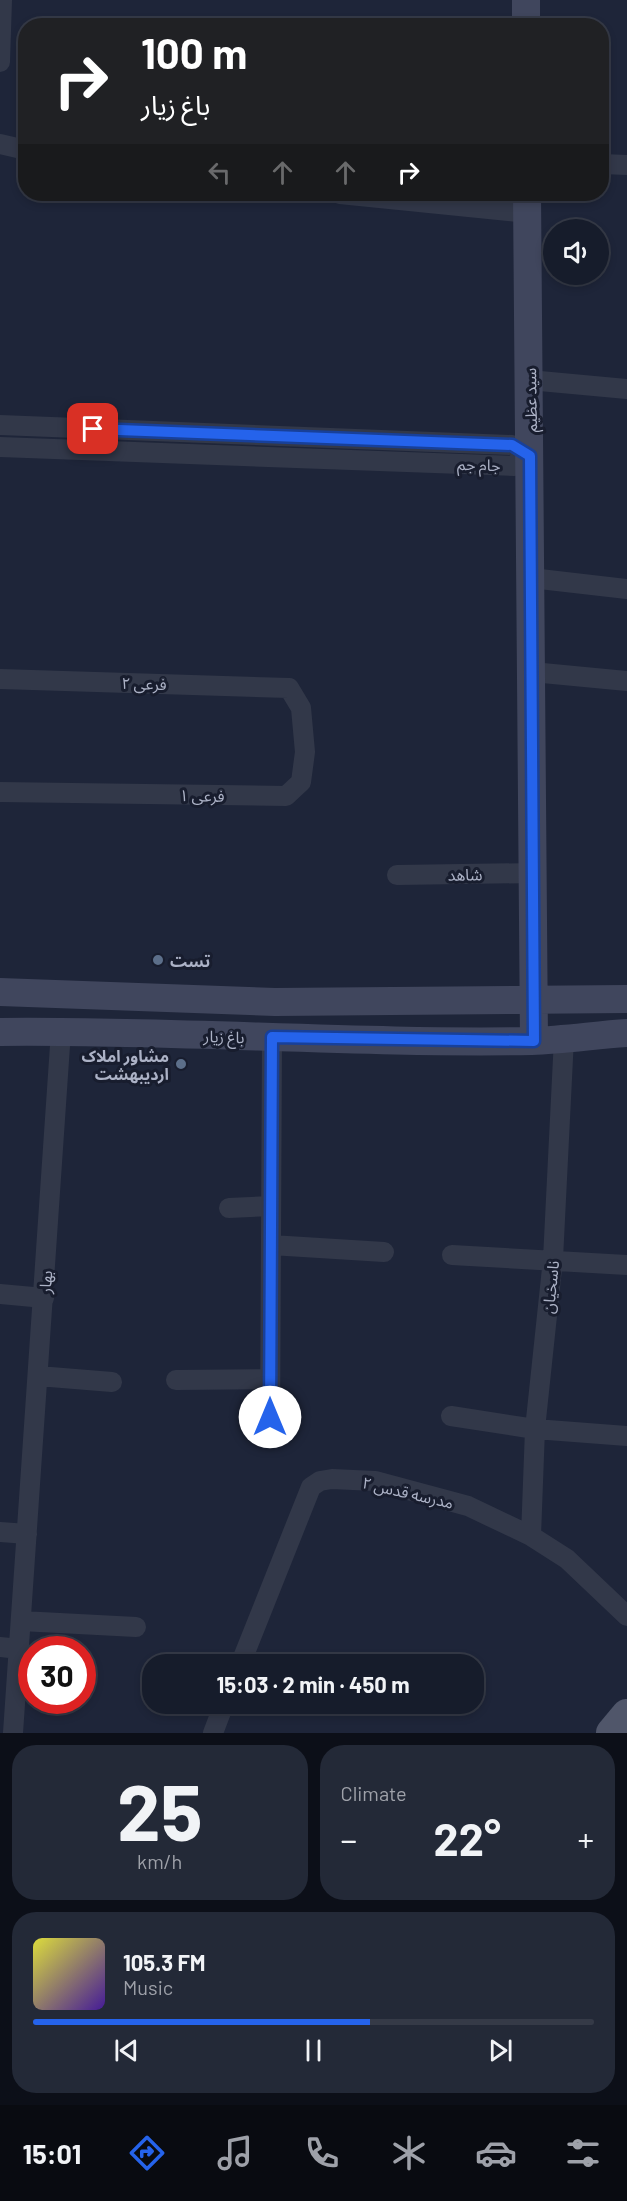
<!DOCTYPE html>
<html lang="en">
<head>
<meta charset="utf-8">
<style>
  :root { --surface:#161c2b; --page:#232937; --text:#f1f3f6; --muted:#9ea1a9; --line:#353a47; --accent:#2563eb }
  body { margin:0; font-family:Barlow,"Noto Sans Arabic",sans-serif; background:var(--page); color:var(--text); height:100vh; display:flex; flex-direction:column; font-size:22px; white-space:nowrap }
  * { box-sizing:border-box; margin:0 }
  p { font-size:20px; color:var(--muted) }
  .icon { flex:none; width:33px; height:33px; fill:none; stroke:currentColor; stroke-width:2; stroke-linecap:round; stroke-linejoin:round }
  .map { position:relative; height:1733px; overflow:hidden }
  .details { display:flex; flex-direction:column; gap:12px; padding:12px; background:#0c0f18; flex:1 }
  .details>* { flex:none }
  .hud { position:absolute; left:18px; top:18px; width:591px; height:183px; border-radius:24px; box-shadow:0 3px 9px #0003,0 0 0 2px var(--line); background:#202124; color:#fff; overflow:hidden }
  .controls { position:absolute; left:543px; top:219px; display:grid; gap:12px }
  .controls a { display:grid; place-items:center; width:66px; height:66px; border-radius:50%; background:var(--surface); box-shadow:0 3px 9px #0003,0 0 0 2px var(--line); font-size:30px }
  .speed { position:absolute; left:18px; top:1636px; display:flex; gap:12px; font-size:30px; font-weight:700; text-align:center }
  .speed>* { display:grid; place-content:center; width:78px; height:78px; border-radius:50%; background:var(--surface); box-shadow:0 3px 9px #0003,0 0 0 2px var(--line); line-height:1 }
  .speed .limit { border:9px solid #d22; background:#fff; color:#111 }
  .pin { position:absolute; display:grid; place-items:center; width:51px; height:51px; color:#fff; margin:-26px; border-radius:12px; box-shadow:0 3px 9px #0006 }
  .me { position:absolute; width:66px; margin:-33px; rotate:0deg; stroke-linejoin:round; filter:drop-shadow(0 0 4px #0008) }
  .turn { display:flex; align-items:center; gap:21px; height:126px; padding:0 24px; font-size:27px }
  .turn .icon { width:78px; height:78px; stroke-width:2.5 }
  .turn b { display:block; font-size:42px; line-height:51px }
  .lanes { display:flex; align-items:center; height:57px; padding:0 24px; background:#0003; justify-content:center; gap:30px; direction:ltr }
  .lanes .off { opacity:.35 }
  .big { font-size:45px; font-weight:700; line-height:1.1 }
  .details .widget { flex:1; display:flex; flex-direction:column; justify-content:center; gap:9px; min-width:0; padding:0 21px; border-radius:24px; background:var(--page) }
  .details .dial { align-items:center; gap:0 }
  .dial b { font-size:78px; line-height:1 }
  .song { display:flex; align-items:center; gap:18px }
  .cover { width:72px; height:72px; border-radius:9px; background:linear-gradient(135deg,hsl(60 70% 55%),hsl(260 70% 35%)) }
  .played { height:6px; border-radius:3px; background:linear-gradient(90deg,var(--accent) 60%,var(--line) 60%) }
  .keys { display:flex; justify-content:space-around; direction:ltr }
  .heat { display:flex; justify-content:space-between; align-items:center; font-size:33px; direction:ltr }
  .details .tiles { flex:1; display:grid; gap:12px; grid-template-columns:1fr 1fr }
  .widget:last-child { grid-column:span 2 }
  .trip { position:absolute; left:142px; top:1654px; width:342px; height:60px; border-radius:24px; background:var(--surface); box-shadow:0 3px 9px #0003,0 0 0 2px var(--line); font-weight:700; line-height:60px; text-align:center }
  .menu { display:flex; height:96px; justify-content:space-around; align-items:center; background:#090b11; color:var(--muted) }
  .menu .icon { width:42px; height:42px }
  .menu .on { color:var(--accent) }
  .menu b { font-size:27px; color:var(--text) }
  .map>svg:first-child { display:block }
  .lines { fill:none; stroke-linecap:round; stroke-linejoin:round }
  .street { stroke:#323849; stroke-width:20 }
  .secondary { stroke:#40465d; stroke-width:28 }
  .primary { stroke:#50566a; stroke-width:32 }
  .route-casing { stroke:#184099; stroke-width:15 }
  .route { stroke:#2563eb; stroke-width:10 }
  .service-dot { fill:#5c6f8a; stroke:#181d2e; stroke-width:2 }
  .labels { text-anchor:middle; dominant-baseline:central; stroke-width:6; stroke-linejoin:round; paint-order:stroke }
  .street-label { font-size:16px; fill:#acb2c6; stroke:#181d2e }
  .poi-label { font-size:16px; font-weight:bold; fill:#acb2c6; stroke:#181d2e; text-anchor:start }
</style>
</head>
<body>
<div class="map">
<svg width="627" height="1733" viewBox="0 0 627 1733">
  <rect width="100%" height="100%" fill="#1e2539"/>
  <g class="lines">
    <!-- street -->
    <path class="street" d="M0,62L2,0
      M0,144L26,150
      M602,164L627,165
      M340,194L527,213
      M529,380L627,389
      M0,425L512,445L530,456L514,466L0,447
      M531,578L627,589
      M532,672L627,681
      M0,679L289,688L301,708L305,752L301,782L286,796L0,792
      M397,875L534,873
      M229,1208L271,1206
      M271,1245L384,1252
      M452,1255L627,1265
      M0,1294L44,1298
      M38,1376L112,1382
      M176,1380L270,1379
      M451,1416L535,1429L627,1436
      M270,1437L272,1037
      M0,1532L27,1534
      M531,1536L535,1429L553,1259L564,1038
      M21,1621L136,1627
      M0,1647L19,1649
      M240,1665L311,1487L320,1481L332,1479L375,1481L468,1506L531,1536L567,1559L627,1616
      M13,1733L61,1031
      M213,1733L224,1704"/>
    <!-- secondary -->
    <path class="secondary" d="M526,0V26
      M527,194L534,1041
      M0,992L275,1002L627,999
      M0,1032C177,1030 355,1044 532,1041C563,1040 596,1035 627,1033"/>
    <!-- primary -->
    <path class="primary" d="M612,1733L627,1715"/>
  </g>
  <g class="lines">
    <!-- route casing -->
    <g class="route-casing">
      <path id="route" d="M93,429L512,445L530,456L534,1041L272,1037L270,1417"/>
    </g>
    <!-- route -->
    <use href="#route" class="route"/>
  </g>
  <!-- markers -->
  <g class="service-dot">
    <circle cx="158" cy="960" r="6"/>
    <circle cx="181" cy="1064" r="6"/>
  </g>
  <g class="labels">
    <!-- street labels -->
    <g class="street-label">
      <text transform="translate(530 400) rotate(-91)">سید عظیم</text>
      <text transform="translate(479 464) rotate(2)">جام جم</text>
      <text transform="translate(144 683) rotate(2)">فرعی ۲</text>
      <text transform="translate(202 795) rotate(1)">فرعی ۱</text>
      <text transform="translate(465 874) rotate(-1)">شاهد</text>
      <text transform="translate(224 1036) rotate(2)">باغ زیار</text>
      <text transform="translate(45 1282) rotate(-86)">بهار</text>
      <text transform="translate(550 1287) rotate(-84)">ناسخیان</text>
      <text transform="translate(408 1492) rotate(13)">مدرسه قدس ۲</text>
    </g>
    <!-- poi labels -->
    <g class="poi-label">
      <text x="170" y="960">تست</text>
      <text x="169" y="1055" text-anchor="end">مشاور املاک<tspan x="169" dy="18">اردیبهشت</tspan></text>
    </g>
  </g>
</svg>
<div class="controls">
<a><svg class="icon" aria-label="sound" viewBox="0 0 24 24"><path d="M4 9h4l5-4v14l-5-4H4zM17 9q2 3 0 6"/></svg></a>
</div>
<div class="speed"><div class="limit">30</div></div>
<div class="pin" style="left:93px;top:429px;background:#d93025"><svg class="icon" aria-label="arrive" viewBox="0 0 24 24"><path d="M6 21V4h12l-3 4 3 4H6"/></svg></div>
<svg class="me" style="left:270px;top:1417px" viewBox="-20 -20 40 40"><circle r="19" fill="#fff"/><path d="M0-13L10 11 0 6-10 11z" fill="#2563eb"/></svg>
<div class="trip">15:03 · 2 min · 450 m</div>
<div class="hud">
<div class="turn"><svg class="icon" aria-label="right" viewBox="0 0 24 24"><path d="M7 20v-9h11M14 6l5 5-5 5"/></svg><div><b>100 m</b>باغ زیار</div></div>
<div class="lanes"><svg class="icon off" aria-label="left" viewBox="0 0 24 24"><path d="M17 20v-9H6M10 6l-5 5 5 5"/></svg><svg class="icon off" aria-label="ahead" viewBox="0 0 24 24"><path d="M12 20V5M6 11l6-6 6 6"/></svg><svg class="icon off" aria-label="ahead" viewBox="0 0 24 24"><path d="M12 20V5M6 11l6-6 6 6"/></svg><svg class="icon" aria-label="right" viewBox="0 0 24 24"><path d="M7 20v-9h11M14 6l5 5-5 5"/></svg></div>
</div>
</div>
<section class="details">
<div class="tiles">
<div class="widget dial"><b>25</b><p>km/h</p></div>
<div class="widget"><p>Climate</p>
<div class="heat"><a>−</a><b class="big">22°</b><a>+</a></div>
</div>
<div class="widget">
<div class="song"><i class="cover"></i><div><b>105.3 FM</b><p>Music</p></div></div>
<div class="played"></div>
<div class="keys"><svg class="icon" aria-label="previous" viewBox="0 0 24 24"><path d="M18 5L8 12l10 7zM5 5v14"/></svg><svg class="icon" aria-label="pause" viewBox="0 0 24 24"><path d="M8 5v14M16 5v14"/></svg><svg class="icon" aria-label="next" viewBox="0 0 24 24"><path d="M6 5l10 7-10 7zM19 5v14"/></svg></div>
</div>
</div>
</section>
<nav class="menu">
<b>15:01</b>
<svg class="icon on" aria-label="directions" viewBox="0 0 24 24"><path d="M12 3l9 9-9 9-9-9zM9 14v-3h6M13 9l2 2-2 2"/></svg>
<svg class="icon" aria-label="music" viewBox="0 0 24 24"><path d="M9 18V5l10-2v13"/><circle cx="6" cy="18" r="3"/><circle cx="16" cy="16" r="3"/></svg>
<svg class="icon" aria-label="phone" viewBox="0 0 24 24"><path d="M5 4h4l2 5-3 2q2 4 5 5l2-3 5 2v4C11 20 4 13 5 4z"/></svg>
<svg class="icon" aria-label="climate" viewBox="0 0 24 24"><path d="M12 3v18M4 7l16 10M4 17L20 7"/></svg>
<svg class="icon" aria-label="car" viewBox="0 0 24 24"><path d="M5 17H2v-5l4-1 3-4h7l3 4 3 1v5h-3M9 17h6M6 11h13"/><circle cx="7" cy="17" r="2"/><circle cx="17" cy="17" r="2"/></svg>
<svg class="icon" aria-label="filters" viewBox="0 0 24 24"><path d="M4 7h16M4 17h16"/><circle cx="9" cy="7" r="2"/><circle cx="15" cy="17" r="2"/></svg>
</nav>
</body>
</html>
